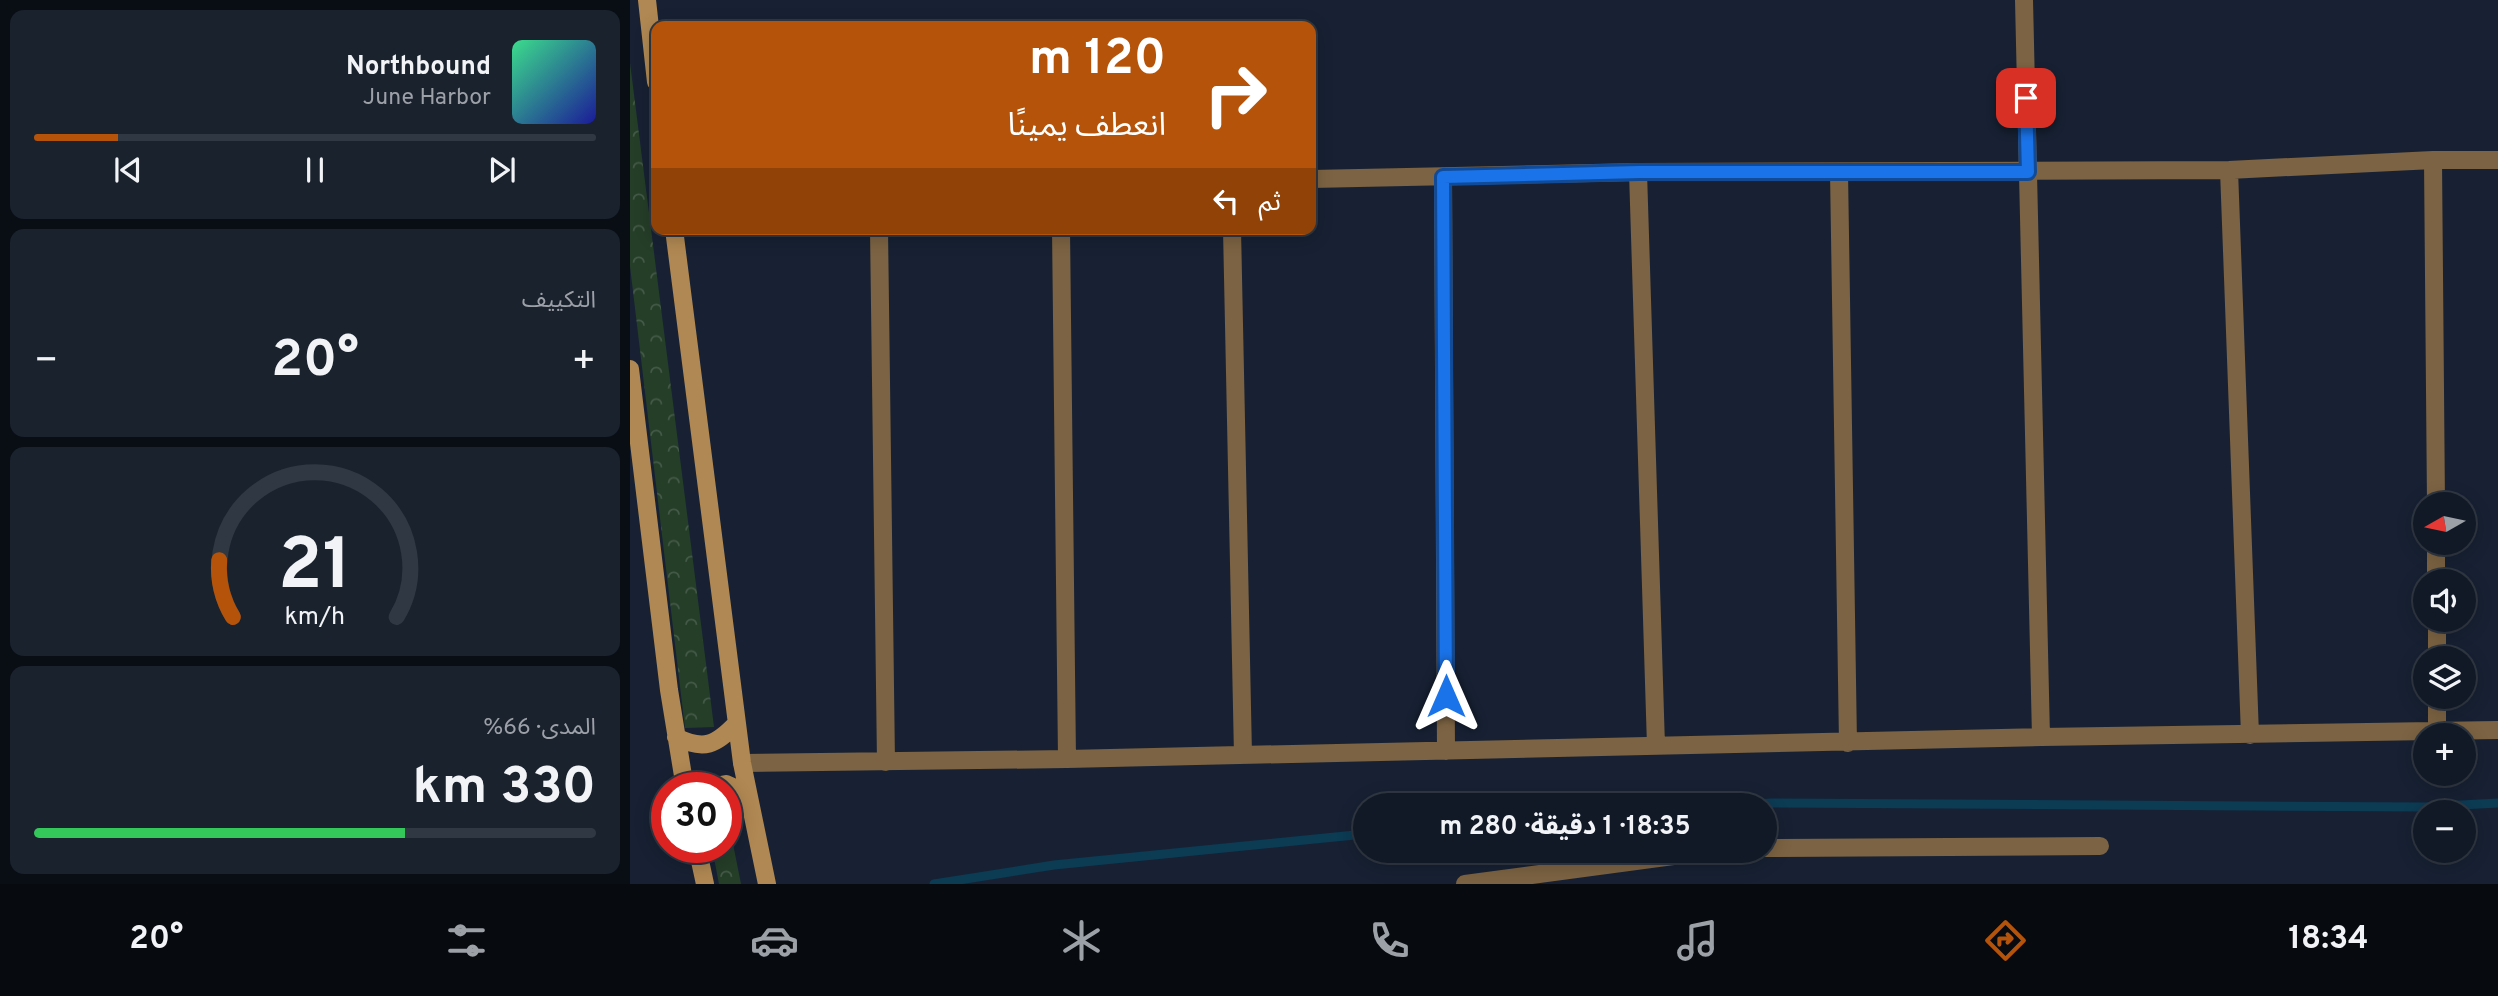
<!DOCTYPE html>
<html lang="ar">
<head>
<meta charset="utf-8">
<style>
  :root { --surface:#111926; --page:#1a222e; --text:#f1f3f6; --muted:#9ca0a7; --line:#303843; --accent:#b45309 }
  body { margin:0; font-family:Overpass,"Noto Sans Arabic",sans-serif; background:var(--page); color:var(--text); direction:rtl; height:100vh; display:flex; flex-direction:column; font-size:26px; white-space:nowrap }
  * { box-sizing:border-box; margin:0 }
  p { font-size:23px; color:var(--muted) }
  .icon { flex:none; width:38px; height:38px; fill:none; stroke:currentColor; stroke-width:2; stroke-linecap:round; stroke-linejoin:round }
  .map { position:relative; flex:1; overflow:hidden; direction:ltr }
  .sheet { display:flex; flex-direction:column; gap:10px; padding:10px; background:#090e15; width:630px }
  .sheet>* { flex:none }
  .guide { position:absolute; left:21px; top:21px; width:665px; height:214px; border-radius:14px; box-shadow:0 4px 18px #0003,0 0 0 2px var(--line); direction:rtl; background:#b45309; color:#fff; overflow:hidden }
  .needle { width:46px; rotate:261deg }
  .buttons { position:absolute; left:1783px; top:492px; display:grid; gap:14px }
  .buttons a { display:grid; place-items:center; width:63px; height:63px; border-radius:50%; background:var(--surface); box-shadow:0 4px 18px #0003,0 0 0 2px var(--line); font-size:35px }
  .speed { position:absolute; left:21px; top:772px; display:flex; gap:14px; font-size:35px; font-weight:700; text-align:center }
  .speed>* { display:grid; place-content:center; width:91px; height:91px; border-radius:50%; background:var(--surface); box-shadow:0 4px 18px #0003,0 0 0 2px var(--line); line-height:1 }
  .speed .limit { border:10px solid #d22; background:#fff; color:#111 }
  .pin { position:absolute; display:grid; place-items:center; width:60px; height:60px; color:#fff; margin:-30px; border-radius:14px; box-shadow:0 4px 10px #0006 }
  .me { position:absolute; width:77px; margin:-38px; rotate:0deg; stroke-linejoin:round; filter:drop-shadow(0 0 5px #0008) }
  .turn { display:flex; align-items:center; gap:24px; height:147px; padding:0 35px; font-size:32px }
  .turn .icon { width:91px; height:91px; stroke-width:2.5 }
  .turn b { display:block; font-size:49px; line-height:60px }
  .then { display:flex; align-items:center; height:66px; padding:0 35px; background:#0003; gap:14px; font-size:26px }
  .big { font-size:52px; font-weight:700; line-height:1.1 }
  .sheet .widget { flex:1; display:flex; flex-direction:column; justify-content:center; gap:10px; min-width:0; padding:0 24px; border-radius:14px; background:var(--page) }
  .sheet .dial { align-items:center; gap:0 }
  .dial svg { height:182px; overflow:visible; fill:none; stroke:var(--line); stroke-width:7; stroke-linecap:round; text-anchor:middle }
  .dial text { fill:var(--text); stroke:none }
  .song { display:flex; align-items:center; gap:21px }
  .cover { width:84px; height:84px; border-radius:10px; background:linear-gradient(135deg,hsl(150 70% 55%),hsl(240 70% 35%)) }
  .played { height:7px; border-radius:4px; background:linear-gradient(90deg,var(--accent) 15%,var(--line) 15%) }
  .keys { display:flex; justify-content:space-around; direction:ltr }
  .heat { display:flex; justify-content:space-between; align-items:center; font-size:38px; direction:ltr }
  .charge { height:10px; border-radius:5px; background:linear-gradient(90deg,#34c759 66%,var(--line) 0) }
  .trip { position:absolute; left:723px; top:793px; width:424px; height:70px; border-radius:35px; background:var(--surface); box-shadow:0 4px 18px #0003,0 0 0 2px var(--line); font-weight:700; line-height:70px; text-align:center; direction:rtl }
  .menu { display:flex; height:112px; justify-content:space-around; align-items:center; background:#070a0f; color:var(--muted) }
  .menu .icon { width:49px; height:49px }
  .menu .active { color:var(--accent) }
  .menu b { font-size:32px; color:var(--text) }
  main { display:flex; flex:1; min-height:0 }
  .map>svg:first-child { display:block }
  .park { fill:url(#park-crowns) }
  .lines { fill:none; stroke-linecap:round; stroke-linejoin:round }
  .stream { stroke:#0c3b54; stroke-width:9 }
  .street { stroke:#7c6343; stroke-width:18 }
  .secondary { stroke:#b08853; stroke-width:18 }
  .route-casing { stroke:#114b97; stroke-width:18 }
  .route { stroke:#1a73e8; stroke-width:12 }
</style>
</head>
<body>
<main>
<div class="map">
<svg width="1868" height="884" viewBox="0 0 1868 884">
  <defs>
    <pattern id="park-crowns" width="20" height="18" patternUnits="userSpaceOnUse" patternTransform="scale(1.75)"><rect width="20" height="18" fill="#253e28"/><path d="M2 6a3 3 0 1 1 6 0M12 15a3 3 0 1 1 6 0" fill="none" stroke="#445a48"/></pattern>
  </defs>
  <rect width="100%" height="100%" fill="#172133"/>
  <!-- park -->
  <path class="park" d="M0,63L84,727L55,728L0,266Z
    M96,809L111,884H89L82,847H96Z"/>
  <g class="lines">
    <!-- stream -->
    <path class="stream" d="M1105,805L1142,803L1795,807L1868,803
      M304,884L424,865L735,834"/>
    <!-- street -->
    <path class="street" d="M1394,0L1411,737
      M1803,160L1806,504
      M1599,170L1620,735
      M1008,172L1026,746
      M1209,172L1218,743
      M813,177L816,751
      M681,179L1008,172L1599,170L1803,160H1868
      M249,229L256,762
      M431,229L437,759
      M602,229L613,755
      M1806,542V581
      M1807,620V658
      M1807,696V731
      M112,763L437,759L1411,737L1868,730
      M1134,848L1470,846
      M835,884L1088,850"/>
    <!-- secondary -->
    <path class="secondary" d="M17,0L26,82
      M44,229L112,763L137,884
      M0,369L39,690L55,788
      M46,737C74,751 86,745 107,723
      M74,788L96,784L118,794
      M67,847L75,884"/>
  </g>
  <g class="lines">
    <!-- route casing -->
    <g class="route-casing">
      <path id="route" d="M816,696L813,177L1009,172H1398L1396,98"/>
    </g>
    <!-- route -->
    <use href="#route" class="route"/>
  </g>
</svg>
<div class="buttons">
<a><svg class="needle" viewBox="-14 -14 28 28"><path d="M0-13l5 13h-10z" fill="#e53935"/><path d="M0 13l5-13h-10z" fill="#9ca0a7"/></svg></a>
<a><svg class="icon" aria-label="sound" viewBox="0 0 24 24"><path d="M4 9h4l5-4v14l-5-4H4zM17 9q2 3 0 6"/></svg></a>
<a><svg class="icon" aria-label="layers" viewBox="0 0 24 24"><path d="M12 4l9 5-9 5-9-5zM3 14l9 5 9-5"/></svg></a>
<a>+</a>
<a>−</a>
</div>
<div class="speed"><div class="limit">30</div></div>
<div class="pin" style="left:1396px;top:98px;background:#d93025"><svg class="icon" aria-label="arrive" viewBox="0 0 24 24"><path d="M6 21V4h12l-3 4 3 4H6"/></svg></div>
<svg class="me" style="left:816px;top:696px" viewBox="-20 -20 40 40"><path d="M0-17L14 15 0 8-14 15z" fill="#1a73e8" stroke="#fff" stroke-width="4"/></svg>
<div class="trip">18:35 · 1 دقيقة · 280 m</div>
<div class="guide">
<div class="turn"><svg class="icon" aria-label="right" viewBox="0 0 24 24"><path d="M7 20v-9h11M14 6l5 5-5 5"/></svg><div><b>120 m</b>انعطف يمينًا</div></div>
<div class="then">ثم<svg class="icon" aria-label="left" viewBox="0 0 24 24"><path d="M17 20v-9H6M10 6l-5 5 5 5"/></svg></div>
</div>
</div>
<section class="sheet">
<div class="widget">
<div class="song"><i class="cover"></i><div><b>Northbound</b><p>June Harbor</p></div></div>
<div class="played"></div>
<div class="keys"><svg class="icon" aria-label="previous" viewBox="0 0 24 24"><path d="M18 5L8 12l10 7zM5 5v14"/></svg><svg class="icon" aria-label="pause" viewBox="0 0 24 24"><path d="M8 5v14M16 5v14"/></svg><svg class="icon" aria-label="next" viewBox="0 0 24 24"><path d="M6 5l10 7-10 7zM19 5v14"/></svg></div>
</div>
<div class="widget"><p>التكييف</p>
<div class="heat"><a>−</a><b class="big">20°</b><a>+</a></div>
</div>
<div class="widget dial"><svg viewBox="0 0 100 80">
<path d="M14 69A42 42 0 1 1 86 69"/>
<path d="M14 69A42 42 0 0 1 8 44" stroke="#b45309"/>
<text x="50" y="56" font-size="32" font-weight="700">21</text>
<text x="50" y="72" font-size="11">km/h</text>
</svg></div>
<div class="widget"><p>المدى · 66%</p><b class="big">330 km</b><div class="charge"></div></div>
</section>
</main>
<nav class="menu">
<b>18:34</b>
<svg class="icon active" aria-label="directions" viewBox="0 0 24 24"><path d="M12 3l9 9-9 9-9-9zM9 14v-3h6M13 9l2 2-2 2"/></svg>
<svg class="icon" aria-label="music" viewBox="0 0 24 24"><path d="M9 18V5l10-2v13"/><circle cx="6" cy="18" r="3"/><circle cx="16" cy="16" r="3"/></svg>
<svg class="icon" aria-label="phone" viewBox="0 0 24 24"><path d="M5 4h4l2 5-3 2q2 4 5 5l2-3 5 2v4C11 20 4 13 5 4z"/></svg>
<svg class="icon" aria-label="climate" viewBox="0 0 24 24"><path d="M12 3v18M4 7l16 10M4 17L20 7"/></svg>
<svg class="icon" aria-label="car" viewBox="0 0 24 24"><path d="M5 17H2v-5l4-1 3-4h7l3 4 3 1v5h-3M9 17h6M6 11h13"/><circle cx="7" cy="17" r="2"/><circle cx="17" cy="17" r="2"/></svg>
<svg class="icon" aria-label="filters" viewBox="0 0 24 24"><path d="M4 7h16M4 17h16"/><circle cx="9" cy="7" r="2"/><circle cx="15" cy="17" r="2"/></svg>
<b>20°</b>
</nav>
</body>
</html>
